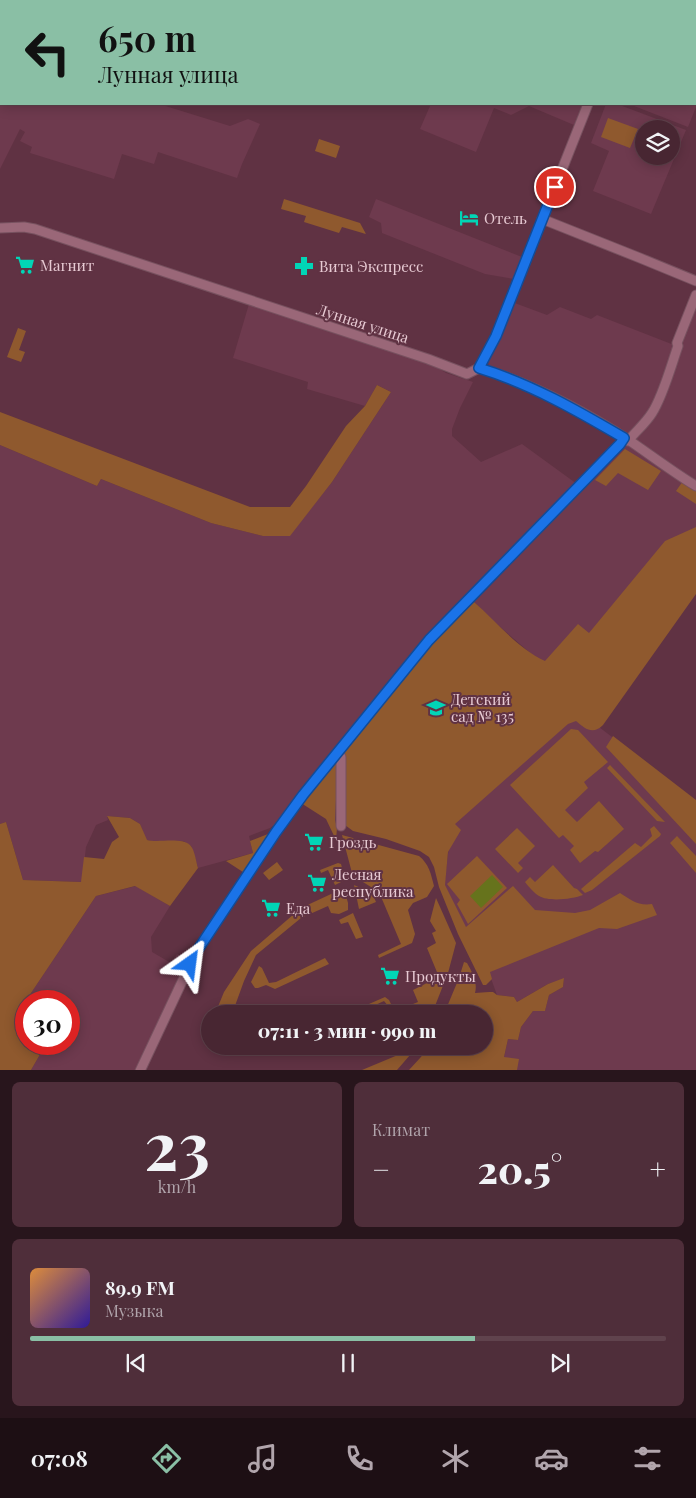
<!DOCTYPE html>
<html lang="ru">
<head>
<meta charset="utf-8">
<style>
  :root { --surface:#482632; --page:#4f2e3a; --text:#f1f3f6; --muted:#b1a5ac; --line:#60434d; --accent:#8abfa5 }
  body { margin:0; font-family:"Playfair Display",serif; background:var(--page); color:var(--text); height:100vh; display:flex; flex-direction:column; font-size:19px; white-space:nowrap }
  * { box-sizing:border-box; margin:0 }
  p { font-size:16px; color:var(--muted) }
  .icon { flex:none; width:28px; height:28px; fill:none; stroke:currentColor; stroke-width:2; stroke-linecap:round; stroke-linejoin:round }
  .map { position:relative; height:1070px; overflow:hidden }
  .drawer { display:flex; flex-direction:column; gap:12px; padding:12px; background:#28151c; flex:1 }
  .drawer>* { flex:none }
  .guide { position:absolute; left:0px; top:0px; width:696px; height:105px; box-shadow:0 2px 12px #0003,0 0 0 1px var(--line); background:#8abfa5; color:#111; overflow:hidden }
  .tools { position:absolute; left:635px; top:120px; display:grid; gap:10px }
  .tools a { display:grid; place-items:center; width:45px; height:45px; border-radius:50%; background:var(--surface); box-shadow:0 2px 12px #0003,0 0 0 1px var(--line); font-size:25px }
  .speed { position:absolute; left:15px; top:990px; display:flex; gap:10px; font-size:25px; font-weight:700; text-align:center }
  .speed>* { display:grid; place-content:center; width:65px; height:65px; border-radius:50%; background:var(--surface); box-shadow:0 2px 12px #0003,0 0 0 1px var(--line); line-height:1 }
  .speed .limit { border:8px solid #d22; background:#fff; color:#111 }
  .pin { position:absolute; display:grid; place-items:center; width:42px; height:42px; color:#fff; margin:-21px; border:2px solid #fff; border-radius:50%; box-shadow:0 1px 5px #0007 }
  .me { position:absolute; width:55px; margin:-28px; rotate:31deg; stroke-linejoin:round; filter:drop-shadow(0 0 4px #0008) }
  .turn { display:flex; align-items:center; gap:18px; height:105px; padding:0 15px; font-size:22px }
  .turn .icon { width:65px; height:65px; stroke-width:2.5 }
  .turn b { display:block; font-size:35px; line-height:42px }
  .big { font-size:38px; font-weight:800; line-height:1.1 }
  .drawer .tile { flex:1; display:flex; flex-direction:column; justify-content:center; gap:8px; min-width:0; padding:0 18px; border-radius:8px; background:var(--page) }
  .drawer .dial { align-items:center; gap:0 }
  .dial b { font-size:65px; line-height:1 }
  .song { display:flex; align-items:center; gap:15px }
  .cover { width:60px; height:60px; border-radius:8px; background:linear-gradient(135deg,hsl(30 70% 55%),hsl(250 70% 35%)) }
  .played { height:5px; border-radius:2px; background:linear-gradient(90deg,var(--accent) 70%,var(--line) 70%) }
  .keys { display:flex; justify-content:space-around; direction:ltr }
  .heat { display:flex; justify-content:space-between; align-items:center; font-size:28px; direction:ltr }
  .drawer .tiles { flex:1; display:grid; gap:12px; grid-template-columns:1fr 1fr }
  .tile:last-child { grid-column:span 2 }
  .trip { position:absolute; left:201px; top:1005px; width:292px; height:50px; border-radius:25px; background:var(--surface); box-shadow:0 2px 12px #0003,0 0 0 1px var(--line); font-weight:800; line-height:50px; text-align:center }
  .tab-bar { display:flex; height:80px; justify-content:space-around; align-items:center; background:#1d0f14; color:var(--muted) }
  .tab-bar .icon { width:35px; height:35px }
  .tab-bar .current { color:var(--accent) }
  .tab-bar b { font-size:22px; color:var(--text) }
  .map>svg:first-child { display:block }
  .built { fill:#6e3a4e; fill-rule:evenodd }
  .green { fill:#8f592e }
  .water { fill:#66731c }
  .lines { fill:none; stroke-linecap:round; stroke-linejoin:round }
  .minor-casing { stroke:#77515f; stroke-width:11 }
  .minor { stroke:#9a6778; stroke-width:9 }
  .route-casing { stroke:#114b97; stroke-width:12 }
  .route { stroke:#1a73e8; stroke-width:9 }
  .labels { text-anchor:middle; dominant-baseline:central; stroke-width:4; stroke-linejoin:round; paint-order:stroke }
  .poi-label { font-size:15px; fill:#e7cad3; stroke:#603243; text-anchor:start }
  .street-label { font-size:15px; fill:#e7cad3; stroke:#603243 }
</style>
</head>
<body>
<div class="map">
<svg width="696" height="1071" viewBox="0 0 696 1071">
  <rect width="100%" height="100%" fill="#603243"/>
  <!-- built -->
  <path class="built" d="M149,0H460V1H152Z
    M695,57L696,107L688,127L629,104H695Z
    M1,80V104H159L230,126L248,119L260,124L242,164L237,178L158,152L154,164L122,154L114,179L30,153L32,147L20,141L25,132L20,129L0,169V83Z
    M425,104H583L574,125L529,106L511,115L494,108L476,152L420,129L430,106Z
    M606,104H617L686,130L651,214L593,191L609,151L591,143ZM644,129H671V156H644Z
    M376,199L522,257L514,279L485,274L382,233L381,223L369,217Z
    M696,292V481L667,463L489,367L488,363L489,358L512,302L547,315L560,307L591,319L597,315L674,345Z
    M249,304L432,364L446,373L473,382L460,408L452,429V436L481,462L522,444L577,484L468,597L300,793L277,823L270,828L249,836L253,853L198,868L191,846L183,841L156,842L146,840L140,824L130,818L107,816L108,820L96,825L86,847L82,882L23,880L6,822L0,824V445L97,486L101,479L211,523L263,536L290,535L332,482L391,392L377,385L365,406L307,389L308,382L233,358Z
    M626,444H628L696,490V563L565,683L492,620L474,602Z
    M563,709L599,727L696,801V1070L519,1071L517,1070L504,1057L508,1039L518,1040L521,1027L533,1011H545L549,995L563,987L564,979L548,984L517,1002L514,997L497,995L489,973L444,886L451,830L453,824Z
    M136,886L170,906L151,937L152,952L171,963L177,954L189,959L136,1070H31L46,1044H69V1001H26V1019L19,1011L96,896Z"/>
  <!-- green -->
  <path class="green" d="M608,118L638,129L630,148L601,137Z
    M319,139L340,146L336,158L315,151Z
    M284,199L360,223L366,234L342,227L339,233L304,222L306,216L281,209Z
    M18,328L26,331L19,350L25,352L21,362L7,357Z
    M377,385L391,392L332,482L290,536H263L211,523L101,479L97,486L0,445V412L250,507H290L306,486L346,426L365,406Z
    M625,449L661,471L648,490L618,473L606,486L595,480Z
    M683,481L696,490V504L676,491Z
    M696,527V594L603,725C593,735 585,729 576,721L568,724L455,824L461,830L448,852L445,885L466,927L513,886L535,910L575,913L590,910L620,893C631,900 638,906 652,904L657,915L617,929L599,928L490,972L492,979L486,985H483L458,934L439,887L434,867L429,857L420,851L386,839L353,831L345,825L344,751L346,746L432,643L474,602C497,622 517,648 545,661L578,624L589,633L665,541Z
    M571,729L578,730L608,762L584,782L588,788L565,810L577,822L599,801L624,829L598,852L595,851L580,863L570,850L574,846L563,835L559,838L510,785Z
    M613,736L696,800V844L606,747Z
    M334,762L336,764L337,779L335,820L337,828L336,840L326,819L301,803Z
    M610,765L665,822L657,821L607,768Z
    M107,816L130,818L140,824L147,840C158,843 182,837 190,845C195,850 196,862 198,868L170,906L135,886L96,896L19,1011L26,1019V1044H46L31,1070H0V824L6,822L23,880L81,882L84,857L104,859L112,842L119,837Z
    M654,826L661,834L660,836L592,890L585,893L581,889L635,843L641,847L652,836L650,829Z
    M517,828L535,846L518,863L523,868L518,873L495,849Z
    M268,834L270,836L246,874L226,861L253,853L250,841Z
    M342,835L419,856C429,864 431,874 434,886L427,897L413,903L408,910L415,934L412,943L379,958L378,955L401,944L379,892L355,877L352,873Z
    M677,836L696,856V873L670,843Z
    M477,856L507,888L468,924L457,904L460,900L447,884Z
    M277,862L283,870L269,880L263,873Z
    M338,863L341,864L345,878V880L335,885L328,870L321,873L320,870Z
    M553,865L574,888L577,889L583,895C573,899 549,902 539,896C534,893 529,887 525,882L530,877L535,882Z
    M354,885L372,893L376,902L359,909Z
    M344,888L348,903V910L339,914L331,913L328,906L301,918L256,955L244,981L232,1014H215L224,992L251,951L301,908Z
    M436,898L456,943L448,973L433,1011L429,1009L427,1014H413L417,1012L413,1004L418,1002L413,990L439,977L427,948L436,943L432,933L436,931L430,921Z
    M353,913L363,937L356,939L348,922L341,924L339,920Z
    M325,958L329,964L275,989L266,985L258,988H255L251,982L259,966L262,968L269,983L276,982Z
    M464,962L467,963C472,972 478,982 475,993L489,992H493L497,995L514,997L517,1002L548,984L564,978L563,987L549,995L545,1011H533L521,1027L518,1040L508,1039L504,1057L519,1059L517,1070H519H409L431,1046H485V1014H444L459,978Z
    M385,997L389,1000L394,1010L392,1014H390L389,1007L384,1001L356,1014H346Z
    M417,1047L397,1070H362Z"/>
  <!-- water -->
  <path class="water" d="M492,875L503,887L481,908L470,896Z"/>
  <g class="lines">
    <!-- minor casing -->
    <g class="minor-casing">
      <path id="minor" d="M629,1V0
        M542,219L640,258L696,281
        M0,228L24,227L35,229L428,359L467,374L479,368C530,383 585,412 630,441C652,456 673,472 696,486
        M479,368L496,336L588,104
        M628,441C636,431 645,424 652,413C663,396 671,366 678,346L677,343L696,295
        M337,753L341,757V826
        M140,1071L195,954L276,832L303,795L429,640L620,444L624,438"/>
    </g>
    <!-- minor -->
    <use href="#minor" class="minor"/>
  </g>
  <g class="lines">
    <!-- route casing -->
    <g class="route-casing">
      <path id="route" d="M190,964L195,954L276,832L303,795L429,640L620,444L624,438C578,411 531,384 479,368L496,336L555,187"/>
    </g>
    <!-- route -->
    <use href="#route" class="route"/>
  </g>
  <!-- icons -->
  <defs>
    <g id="hotel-bare" transform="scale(1.5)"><path d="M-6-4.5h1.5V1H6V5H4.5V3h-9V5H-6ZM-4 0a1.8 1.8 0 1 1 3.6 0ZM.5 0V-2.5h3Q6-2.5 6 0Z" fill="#01d5b6" stroke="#603243" stroke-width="2.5" paint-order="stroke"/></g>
    <g id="supermarket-bare" transform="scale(1.5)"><path d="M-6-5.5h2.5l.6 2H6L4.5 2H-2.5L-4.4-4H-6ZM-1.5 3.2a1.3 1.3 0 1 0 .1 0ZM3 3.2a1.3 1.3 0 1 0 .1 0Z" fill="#01d5b6" stroke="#603243" stroke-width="2.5" paint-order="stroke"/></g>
    <g id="pharmacy-bare" transform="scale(1.5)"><path d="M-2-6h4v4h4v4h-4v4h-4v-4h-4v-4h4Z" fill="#01d5b6" stroke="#603243" stroke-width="2.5" paint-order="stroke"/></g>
    <g id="school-bare" transform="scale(1.5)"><path d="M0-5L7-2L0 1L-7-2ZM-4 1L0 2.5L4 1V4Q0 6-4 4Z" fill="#01d5b6" stroke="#603243" stroke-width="2.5" paint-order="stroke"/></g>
  </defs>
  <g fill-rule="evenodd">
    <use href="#hotel-bare" x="469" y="218"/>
    <use href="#supermarket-bare" x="25" y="265"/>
    <use href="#pharmacy-bare" x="304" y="266"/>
    <use href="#school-bare" x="436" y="708"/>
    <use href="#supermarket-bare" x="314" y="842"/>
    <use href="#supermarket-bare" x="317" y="883"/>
    <use href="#supermarket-bare" x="271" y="908"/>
    <use href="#supermarket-bare" x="390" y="976"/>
  </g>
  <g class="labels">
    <!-- poi labels -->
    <g class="poi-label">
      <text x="484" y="218">Отель</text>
      <text x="40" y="265">Магнит</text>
      <text x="319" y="266">Вита Экспресс</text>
      <text x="451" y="699">Детский<tspan x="451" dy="17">сад № 135</tspan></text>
      <text x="329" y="842">Гроздь</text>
      <text x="332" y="874">Лесная<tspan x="332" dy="17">республика</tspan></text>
      <text x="286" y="908">Еда</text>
      <text x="405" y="976">Продукты</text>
    </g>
    <!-- street labels -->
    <g class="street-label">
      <text transform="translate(363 323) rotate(18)">Лунная улица</text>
    </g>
  </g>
</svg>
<div class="tools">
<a><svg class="icon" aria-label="layers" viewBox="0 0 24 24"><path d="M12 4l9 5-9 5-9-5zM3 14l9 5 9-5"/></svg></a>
</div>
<div class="speed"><div class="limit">30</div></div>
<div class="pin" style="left:555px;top:187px;background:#d93025"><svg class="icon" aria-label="arrive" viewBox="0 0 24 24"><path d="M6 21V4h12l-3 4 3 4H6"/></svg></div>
<svg class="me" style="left:190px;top:964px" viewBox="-20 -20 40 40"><path d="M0-17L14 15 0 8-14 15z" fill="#1a73e8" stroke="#fff" stroke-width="4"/></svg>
<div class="trip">07:11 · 3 мин · 990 m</div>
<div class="guide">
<div class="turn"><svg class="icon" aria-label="left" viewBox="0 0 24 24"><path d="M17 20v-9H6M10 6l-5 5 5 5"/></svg><div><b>650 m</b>Лунная улица</div></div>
</div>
</div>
<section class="drawer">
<div class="tiles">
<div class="tile dial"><b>23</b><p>km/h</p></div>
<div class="tile"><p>Климат</p>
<div class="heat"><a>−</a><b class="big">20.5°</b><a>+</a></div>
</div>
<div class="tile">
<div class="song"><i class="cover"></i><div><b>89.9 FM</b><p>Музыка</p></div></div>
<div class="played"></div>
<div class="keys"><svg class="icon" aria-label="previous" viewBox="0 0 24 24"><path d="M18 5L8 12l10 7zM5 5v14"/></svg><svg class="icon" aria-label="pause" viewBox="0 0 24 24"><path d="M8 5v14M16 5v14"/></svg><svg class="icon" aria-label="next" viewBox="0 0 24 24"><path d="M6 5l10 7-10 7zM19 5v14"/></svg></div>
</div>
</div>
</section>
<nav class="tab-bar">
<b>07:08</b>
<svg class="icon current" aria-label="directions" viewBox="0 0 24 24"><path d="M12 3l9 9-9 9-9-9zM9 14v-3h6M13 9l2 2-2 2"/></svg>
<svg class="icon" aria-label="music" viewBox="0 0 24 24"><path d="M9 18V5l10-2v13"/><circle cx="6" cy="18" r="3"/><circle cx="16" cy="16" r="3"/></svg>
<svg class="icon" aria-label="phone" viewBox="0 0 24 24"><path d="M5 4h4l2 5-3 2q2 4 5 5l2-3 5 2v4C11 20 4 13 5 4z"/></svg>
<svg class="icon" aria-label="climate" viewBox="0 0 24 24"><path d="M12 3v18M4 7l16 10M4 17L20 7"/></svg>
<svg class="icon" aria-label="car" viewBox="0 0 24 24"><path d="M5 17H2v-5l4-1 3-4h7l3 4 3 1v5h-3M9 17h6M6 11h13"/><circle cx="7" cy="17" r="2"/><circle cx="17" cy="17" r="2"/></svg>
<svg class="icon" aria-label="filters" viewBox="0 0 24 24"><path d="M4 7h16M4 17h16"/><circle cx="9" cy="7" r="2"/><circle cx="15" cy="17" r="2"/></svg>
</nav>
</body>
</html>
